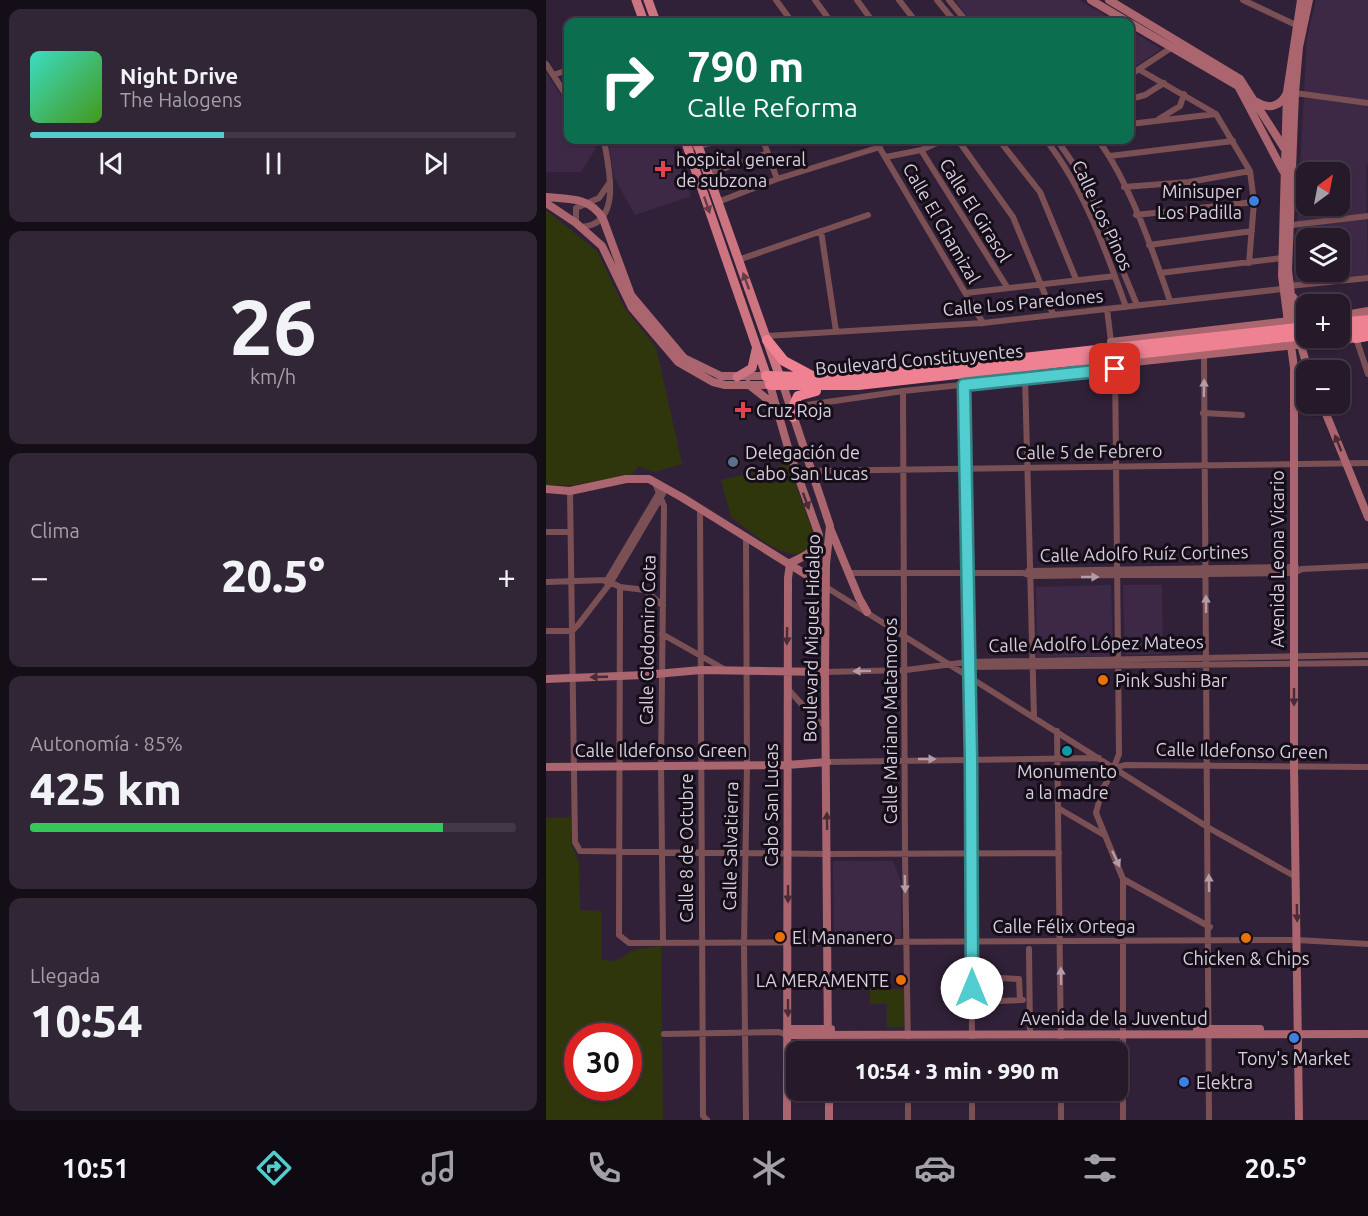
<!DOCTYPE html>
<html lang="es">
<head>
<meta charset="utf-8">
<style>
  :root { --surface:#25192a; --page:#312636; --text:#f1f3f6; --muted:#a3a0a8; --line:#423847; --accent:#52cdcf }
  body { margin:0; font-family:Ubuntu,sans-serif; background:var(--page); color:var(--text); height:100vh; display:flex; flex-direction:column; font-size:22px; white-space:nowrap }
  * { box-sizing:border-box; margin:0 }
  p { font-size:20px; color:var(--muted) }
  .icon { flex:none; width:33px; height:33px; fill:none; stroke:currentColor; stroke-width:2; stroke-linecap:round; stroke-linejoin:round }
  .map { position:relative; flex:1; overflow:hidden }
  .side { display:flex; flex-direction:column; gap:9px; padding:9px; background:#140e17; width:546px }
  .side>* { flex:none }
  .hud { position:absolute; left:18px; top:18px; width:570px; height:126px; border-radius:12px; box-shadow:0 2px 4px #0004,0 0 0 2px var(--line); background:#0b6e4f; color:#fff; overflow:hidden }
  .needle { width:39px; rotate:32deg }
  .buttons { position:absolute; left:750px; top:162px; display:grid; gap:12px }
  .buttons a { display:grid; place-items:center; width:54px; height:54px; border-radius:12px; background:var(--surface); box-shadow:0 2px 4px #0004,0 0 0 2px var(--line); font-size:30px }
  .speed { position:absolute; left:18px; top:1023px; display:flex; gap:12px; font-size:30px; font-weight:700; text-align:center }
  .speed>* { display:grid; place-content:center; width:78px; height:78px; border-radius:50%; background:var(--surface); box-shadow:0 2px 4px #0004,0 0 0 2px var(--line); line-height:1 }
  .speed .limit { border:9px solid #d22; background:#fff; color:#111 }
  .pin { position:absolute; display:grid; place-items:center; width:51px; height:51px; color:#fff; margin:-26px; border-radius:12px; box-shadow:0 3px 9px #0006 }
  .me { position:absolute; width:66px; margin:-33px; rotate:0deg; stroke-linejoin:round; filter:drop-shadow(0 0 4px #0008) }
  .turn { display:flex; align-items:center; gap:21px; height:126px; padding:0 24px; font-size:27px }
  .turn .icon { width:78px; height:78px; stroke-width:2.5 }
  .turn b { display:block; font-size:42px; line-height:51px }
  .big { font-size:45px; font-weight:800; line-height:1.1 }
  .side .card { flex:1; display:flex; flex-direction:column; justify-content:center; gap:9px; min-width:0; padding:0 21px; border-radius:12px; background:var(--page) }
  .side .dial { align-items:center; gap:0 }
  .dial b { font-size:78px; line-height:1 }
  .song { display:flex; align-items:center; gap:18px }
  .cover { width:72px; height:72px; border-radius:9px; background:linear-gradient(135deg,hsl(170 70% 55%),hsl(100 70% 35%)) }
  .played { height:6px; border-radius:3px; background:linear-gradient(90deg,var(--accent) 40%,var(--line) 40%) }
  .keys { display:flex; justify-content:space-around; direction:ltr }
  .heat { display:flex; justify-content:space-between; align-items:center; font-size:33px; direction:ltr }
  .charge { height:9px; border-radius:4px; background:linear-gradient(90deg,#34c759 85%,var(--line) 0) }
  .trip { position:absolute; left:240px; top:1041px; width:342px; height:60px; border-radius:12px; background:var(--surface); box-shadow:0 2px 4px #0004,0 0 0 2px var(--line); font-weight:800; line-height:60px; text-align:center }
  .menu { display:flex; height:96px; justify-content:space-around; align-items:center; background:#0f0a11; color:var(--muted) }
  .menu .icon { width:42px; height:42px }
  .menu .current { color:var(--accent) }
  .menu b { font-size:27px; color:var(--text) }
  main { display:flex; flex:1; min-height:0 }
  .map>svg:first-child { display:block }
  .built { fill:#3d2945; fill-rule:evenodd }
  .green { fill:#30360c; fill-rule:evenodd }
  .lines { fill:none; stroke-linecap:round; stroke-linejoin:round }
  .street { stroke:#7b5055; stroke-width:6 }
  .secondary { stroke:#aa656e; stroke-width:8 }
  .primary { stroke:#cd7481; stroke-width:9 }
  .highway { stroke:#ee8292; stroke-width:10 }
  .oneway { fill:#683c47 }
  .oneway2 { fill:#b39ca7 }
  .oneway3 { fill:#492c36 }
  .route-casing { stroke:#358587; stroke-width:15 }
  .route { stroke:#52cdcf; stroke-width:10 }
  .health-dot { fill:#e0444e; stroke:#150e18; stroke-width:2 }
  .shop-dot { fill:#3f7fe0; stroke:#150e18; stroke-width:2 }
  .service-dot { fill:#5c6f8a; stroke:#150e18; stroke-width:2 }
  .food-dot { fill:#e8710a; stroke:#150e18; stroke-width:2 }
  .culture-dot { fill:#0f9aa8; stroke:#150e18; stroke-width:2 }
  .labels { text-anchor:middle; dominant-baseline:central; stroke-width:6; stroke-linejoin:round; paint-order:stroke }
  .poi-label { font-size:18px; fill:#d8cedd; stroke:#150e18; text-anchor:start }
  .street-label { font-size:18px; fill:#d8cedd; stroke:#150e18 }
</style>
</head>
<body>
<main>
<section class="side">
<div class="card">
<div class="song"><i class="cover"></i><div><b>Night Drive</b><p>The Halogens</p></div></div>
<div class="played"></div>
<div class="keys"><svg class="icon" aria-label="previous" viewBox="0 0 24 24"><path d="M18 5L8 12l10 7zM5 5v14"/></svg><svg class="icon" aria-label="pause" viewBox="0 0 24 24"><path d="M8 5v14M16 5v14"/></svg><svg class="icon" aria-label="next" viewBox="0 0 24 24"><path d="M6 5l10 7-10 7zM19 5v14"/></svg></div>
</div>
<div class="card dial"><b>26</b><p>km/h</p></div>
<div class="card"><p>Clima</p>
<div class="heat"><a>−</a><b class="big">20.5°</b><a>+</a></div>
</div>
<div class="card"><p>Autonomía · 85%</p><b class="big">425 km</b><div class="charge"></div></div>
<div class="card"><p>Llegada</p><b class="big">10:54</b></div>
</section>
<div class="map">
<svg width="822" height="1120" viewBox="0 0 822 1120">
  <rect width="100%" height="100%" fill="#312138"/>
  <!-- built -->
  <path class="built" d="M409,0H533L571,22H426Z
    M770,0H822V165H820L822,275L748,283L761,37ZM760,172H794V206H760ZM760,238H794V272H760Z
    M584,30L615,49L584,70Z
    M0,73L22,106V140H45L50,148L35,172H0Z
    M62,140H125L145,196L89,215L68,177Z
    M565,585L567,656L491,657L490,587Z
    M577,585H616L617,654L579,655Z
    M287,861H347L355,882V938L288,937Z"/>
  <!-- green -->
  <path class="green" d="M0,210L51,251L79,309L110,347L136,464L108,472L92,466L87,474L27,485H0Z
    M241,460L267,532L262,551C237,563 205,531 185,517L175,480L232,467Z
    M25,817V843L33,863L34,910L55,911V960L70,961L88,950L115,946L117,1120H0V818ZM32,1036H82V1088H32Z
    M324,989H358V1027L341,1028V1004H324Z"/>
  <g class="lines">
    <!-- street -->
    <path class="street" d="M230,0L246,22
      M269,0L285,22
      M311,0L327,22
      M353,0L370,22
      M391,0L409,22
      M403,0L421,22
      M697,0L750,25
      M0,64L22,98
      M594,70L670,114L704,171L708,202L703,263
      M7,75L22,70
      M584,75L628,46
      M749,93L822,103
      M584,99L599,95L618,83
      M613,119L634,106L638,94
      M584,124L670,114
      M217,140L231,179
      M329,140L437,323
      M412,140L467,217L507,314
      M453,140L494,192L530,279
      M500,140C538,189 559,248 580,307
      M511,140L540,182L591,305
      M552,140C583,181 607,251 624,301
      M149,147L175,140
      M375,150L461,287
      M564,156L687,141
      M340,157L375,150L398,140
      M162,174L222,153
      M578,187L643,182L704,171
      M172,202L231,179L334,147
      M590,215L708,202
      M30,223V208L53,198L64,182
      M746,225L822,216
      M35,227C78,225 62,165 58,140
      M275,231L290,331
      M603,245L706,231
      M192,260L322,215
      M614,273L736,258
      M743,286L822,278
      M420,293L569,276
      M561,309L565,342
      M220,336L437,323L736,289
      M810,338L822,374
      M658,356L663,1120
      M479,377L488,717
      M418,385L425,759L426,1052
      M357,391L359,854L362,1052
      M247,407L357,391L569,369
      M657,413L696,415
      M265,471L822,463
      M109,483L118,506L115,766L117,943
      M24,491L29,842L34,851L282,854L513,853
      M154,508L157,1116L161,1120
      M0,532H24
      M200,536L201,765L198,943L200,1120
      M482,571L750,567
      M303,573H477L485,576L748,573L756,569L822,566
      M0,582L60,580L74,587L99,590L117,606
      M60,582L114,491
      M74,587L73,935L83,943L751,940L822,944
      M280,587L663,828L750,877
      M0,631H26L32,625L65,582L117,494
      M116,634L178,669
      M420,667L822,663
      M279,672L360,670L422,662L822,655
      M241,688L270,720L280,726
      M511,731L515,1052
      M281,762L553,758
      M568,767L573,754L569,363
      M512,808L558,835
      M577,879L664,927
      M483,949L484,1035
      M454,978L473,979L474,1000
      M451,1001L477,1000
      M118,1034L233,1032L241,1035
      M362,1090V1120
      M426,1120V1090
      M515,1120V1090
      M577,1120V879L550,813L556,790L569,768L579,765L822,767"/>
    <!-- secondary -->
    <path class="secondary" d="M545,0L582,22
      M563,0L694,79L740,151
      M584,23L692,86L737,171
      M711,102C723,110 735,106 741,93
      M0,197C22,199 45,197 57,219L85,295L138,358L175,376H220
      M0,203L30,223L56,246L86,308L132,362L167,382L179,385H224L243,451L273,535C271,552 257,557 244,563L242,578L241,1120
      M747,297L760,312
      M794,316L822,311
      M565,342L760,319
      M569,364L816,338
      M762,370L748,320L742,270L749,93L753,47L763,0
      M202,384L230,406
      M237,385L284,526L280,564L279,672L282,1052
      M776,404L822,517
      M0,489L24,491L80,479H103L137,498L280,587
      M284,528L313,598L321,612
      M268,548L269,563L275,565L280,564
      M0,679L98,675L155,670L279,672
      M0,767L241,765L281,762
      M241,1029H285
      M651,1029H714
      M241,1035L822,1034
      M283,1090V1120
      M753,1120L748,767V368L736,276L741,92L755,0"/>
    <!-- primary -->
    <path class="primary" d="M90,0L98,22
      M102,0L110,22
      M139,140L223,383
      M150,140L235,380
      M191,377L206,368L210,350"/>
    <!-- highway -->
    <path class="highway" d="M794,323L822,320
      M794,331L822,329
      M810,338L822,336
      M221,340L238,361L266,376
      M536,366L569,364
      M220,376L296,378L760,327
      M224,385H312L760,335
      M247,417V407L252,396L270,391"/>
  </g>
  <!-- one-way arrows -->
  <defs><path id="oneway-solid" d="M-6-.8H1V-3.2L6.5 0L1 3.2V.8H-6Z" transform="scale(1.5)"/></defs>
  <g class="oneway">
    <use href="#oneway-solid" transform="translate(161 205) rotate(71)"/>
    <use href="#oneway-solid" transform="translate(200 281) rotate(-110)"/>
  </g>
  <g class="oneway2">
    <use href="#oneway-solid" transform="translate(658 388) rotate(-89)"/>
    <use href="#oneway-solid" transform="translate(544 577)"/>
    <use href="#oneway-solid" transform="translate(660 604) rotate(-90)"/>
    <use href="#oneway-solid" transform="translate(316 671) rotate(179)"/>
    <use href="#oneway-solid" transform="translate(381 759)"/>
    <use href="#oneway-solid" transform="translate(570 859) rotate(65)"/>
    <use href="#oneway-solid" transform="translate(663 883) rotate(-91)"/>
    <use href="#oneway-solid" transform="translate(359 884) rotate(89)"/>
    <use href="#oneway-solid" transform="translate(515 976) rotate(-91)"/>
  </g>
  <g class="oneway3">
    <use href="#oneway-solid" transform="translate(792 443) rotate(-112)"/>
    <use href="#oneway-solid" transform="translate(260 501) rotate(70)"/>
    <use href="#oneway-solid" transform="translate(241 636) rotate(91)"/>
    <use href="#oneway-solid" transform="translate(53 677) rotate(178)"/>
    <use href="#oneway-solid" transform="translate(748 697) rotate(90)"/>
    <use href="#oneway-solid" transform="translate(281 821) rotate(-91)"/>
    <use href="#oneway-solid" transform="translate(242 894) rotate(90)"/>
    <use href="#oneway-solid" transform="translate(751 913) rotate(89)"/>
    <use href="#oneway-solid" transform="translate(242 1008) rotate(90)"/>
  </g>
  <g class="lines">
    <!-- route casing -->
    <g class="route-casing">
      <path id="route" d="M426,988L425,759L418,385L569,369"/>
    </g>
    <!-- route -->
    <use href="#route" class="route"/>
  </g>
  <!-- markers -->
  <g class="health-dot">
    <path d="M114 160h6v6h6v6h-6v6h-6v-6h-6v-6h6z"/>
    <path d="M194 401h6v6h6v6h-6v6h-6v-6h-6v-6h6z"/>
  </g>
  <g class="shop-dot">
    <circle cx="708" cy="201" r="6"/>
    <circle cx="748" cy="1038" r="6"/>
    <circle cx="638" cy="1082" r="6"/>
  </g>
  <circle class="service-dot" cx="187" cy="462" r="6"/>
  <g class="food-dot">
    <circle cx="557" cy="680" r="6"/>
    <circle cx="234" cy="937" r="6"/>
    <circle cx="700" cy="938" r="6"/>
    <circle cx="355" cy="980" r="6"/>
  </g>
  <circle class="culture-dot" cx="521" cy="751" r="6"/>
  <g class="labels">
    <!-- poi labels -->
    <g class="poi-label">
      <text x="130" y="159">hospital general<tspan x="130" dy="21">de subzona</tspan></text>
      <text x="696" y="191" text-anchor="end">Minisuper<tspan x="696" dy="21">Los Padilla</tspan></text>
      <text x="210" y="410">Cruz Roja</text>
      <text x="199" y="452">Delegación de<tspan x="199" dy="21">Cabo San Lucas</tspan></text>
      <text x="569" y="680">Pink Sushi Bar</text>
      <text x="521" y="771" text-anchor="middle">Monumento<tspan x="521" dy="21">a la madre</tspan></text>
      <text x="246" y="937">El Mananero</text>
      <text x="700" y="958" text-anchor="middle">Chicken &amp; Chips</text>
      <text x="343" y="980" text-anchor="end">LA MERAMENTE</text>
      <text x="748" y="1058" text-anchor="middle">Tony's Market</text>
      <text x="650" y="1082">Elektra</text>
    </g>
    <!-- street labels -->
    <g class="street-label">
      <text transform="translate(430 210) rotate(58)">Calle El Girasol</text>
      <text transform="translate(557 215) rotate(65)">Calle Los Pinos</text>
      <text transform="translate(396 223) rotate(60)">Calle El Chamizal</text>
      <text transform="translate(477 302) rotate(-5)">Calle Los Paredones</text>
      <text transform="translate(373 359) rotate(-5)">Boulevard Constituyentes</text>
      <text transform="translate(543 451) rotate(-1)">Calle 5 de Febrero</text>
      <text transform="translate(598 553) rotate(-1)">Calle Adolfo Ruíz Cortines</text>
      <text transform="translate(731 559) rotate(-90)">Avenida Leona Vicario</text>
      <text transform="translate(265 638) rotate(-89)">Boulevard Miguel Hidalgo</text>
      <text transform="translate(101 640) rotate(-89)">Calle Clodomiro Cota</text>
      <text transform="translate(550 643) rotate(-1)">Calle Adolfo López Mateos</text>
      <text transform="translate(344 721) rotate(-90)">Calle Mariano Matamoros</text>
      <text x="115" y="750">Calle Ildefonso Green</text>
      <text transform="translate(696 750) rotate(1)">Calle Ildefonso Green</text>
      <text transform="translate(225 805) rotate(-90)">Cabo San Lucas</text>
      <text transform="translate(184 846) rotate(-89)">Calle Salvatierra</text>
      <text transform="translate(140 848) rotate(-90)">Calle 8 de Octubre</text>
      <text x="518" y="926">Calle Félix Ortega</text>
      <text x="568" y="1018">Avenida de la Juventud</text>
    </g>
  </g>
</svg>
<div class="buttons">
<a><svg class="needle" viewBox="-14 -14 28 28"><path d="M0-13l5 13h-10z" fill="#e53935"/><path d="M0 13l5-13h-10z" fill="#a3a0a8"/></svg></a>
<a><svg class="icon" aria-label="layers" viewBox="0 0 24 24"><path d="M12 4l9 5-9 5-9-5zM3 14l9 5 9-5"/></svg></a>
<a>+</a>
<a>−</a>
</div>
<div class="speed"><div class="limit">30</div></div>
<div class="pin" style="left:569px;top:369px;background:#d93025"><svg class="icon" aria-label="arrive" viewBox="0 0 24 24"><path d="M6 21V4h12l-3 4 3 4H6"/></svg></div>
<svg class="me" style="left:426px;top:988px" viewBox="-20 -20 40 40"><circle r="19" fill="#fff"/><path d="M0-13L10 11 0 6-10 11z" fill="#52cdcf"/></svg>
<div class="trip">10:54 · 3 min · 990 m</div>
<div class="hud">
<div class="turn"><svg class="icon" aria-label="right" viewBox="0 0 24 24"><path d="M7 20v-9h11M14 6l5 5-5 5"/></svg><div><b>790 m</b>Calle Reforma</div></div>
</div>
</div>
</main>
<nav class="menu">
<b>10:51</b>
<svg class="icon current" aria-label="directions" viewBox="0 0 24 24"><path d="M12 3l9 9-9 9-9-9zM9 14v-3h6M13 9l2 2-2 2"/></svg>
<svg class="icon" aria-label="music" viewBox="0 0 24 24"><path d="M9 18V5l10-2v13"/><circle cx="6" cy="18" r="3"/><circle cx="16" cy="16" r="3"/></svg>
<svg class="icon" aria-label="phone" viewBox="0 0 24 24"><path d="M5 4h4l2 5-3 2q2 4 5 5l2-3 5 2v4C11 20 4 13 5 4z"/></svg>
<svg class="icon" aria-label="climate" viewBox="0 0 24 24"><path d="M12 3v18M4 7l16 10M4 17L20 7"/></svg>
<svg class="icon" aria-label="car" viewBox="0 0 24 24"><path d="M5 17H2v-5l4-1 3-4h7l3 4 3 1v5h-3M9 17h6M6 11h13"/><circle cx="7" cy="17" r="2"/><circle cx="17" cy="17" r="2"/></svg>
<svg class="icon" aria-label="filters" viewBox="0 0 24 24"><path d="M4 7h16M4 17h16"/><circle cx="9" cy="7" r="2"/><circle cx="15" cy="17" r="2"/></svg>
<b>20.5°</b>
</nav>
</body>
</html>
